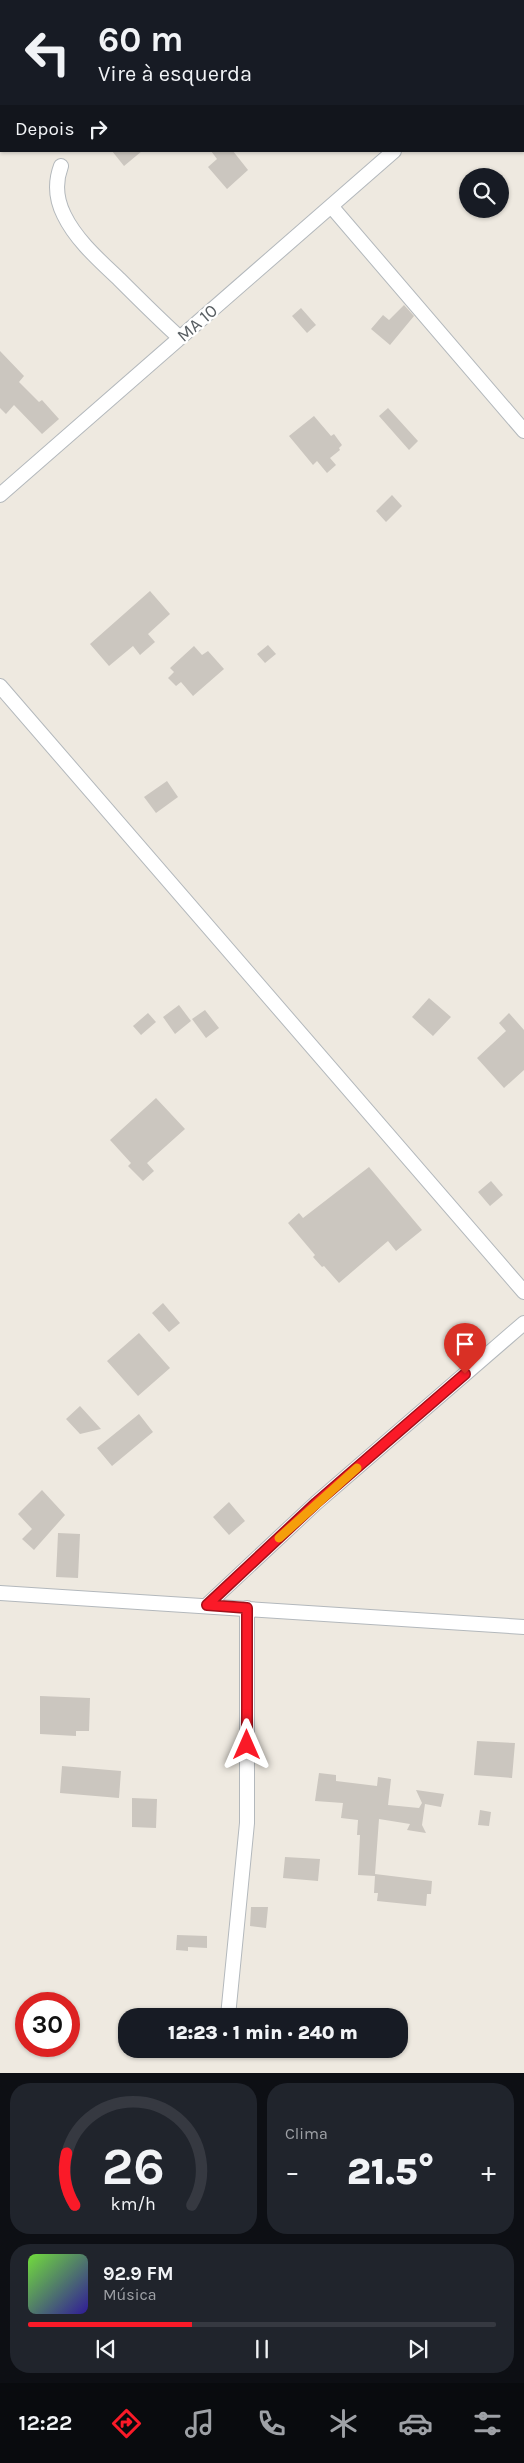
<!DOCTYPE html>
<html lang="pt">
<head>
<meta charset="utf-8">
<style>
  :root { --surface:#171b24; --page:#20242c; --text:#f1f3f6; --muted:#9ea1a6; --line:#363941; --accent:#fa1a28 }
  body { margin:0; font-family:Karla,sans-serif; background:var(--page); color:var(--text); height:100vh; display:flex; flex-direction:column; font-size:19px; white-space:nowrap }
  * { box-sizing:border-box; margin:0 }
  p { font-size:16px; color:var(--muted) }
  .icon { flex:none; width:28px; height:28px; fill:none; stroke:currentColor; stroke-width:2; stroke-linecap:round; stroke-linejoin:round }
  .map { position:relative; height:2073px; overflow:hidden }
  .side { display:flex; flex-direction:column; gap:10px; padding:10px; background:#0d0f14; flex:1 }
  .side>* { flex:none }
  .hud { position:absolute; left:0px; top:0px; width:525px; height:152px; box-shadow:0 1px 4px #0004; background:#171b24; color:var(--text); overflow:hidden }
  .tools { position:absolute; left:459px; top:168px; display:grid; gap:10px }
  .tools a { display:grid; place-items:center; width:50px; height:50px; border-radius:50%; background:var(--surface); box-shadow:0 1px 4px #0004; font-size:25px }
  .speed { position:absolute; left:15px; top:1992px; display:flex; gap:10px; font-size:25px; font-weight:700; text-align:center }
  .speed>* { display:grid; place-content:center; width:65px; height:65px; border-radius:50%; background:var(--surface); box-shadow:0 1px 4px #0004; line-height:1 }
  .speed .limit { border:8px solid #d22; background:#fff; color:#111 }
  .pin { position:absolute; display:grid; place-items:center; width:42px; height:42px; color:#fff; margin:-51px -21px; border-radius:50% 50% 50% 0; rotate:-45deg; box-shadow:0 0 5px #0007 }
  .pin .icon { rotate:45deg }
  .me { position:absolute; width:55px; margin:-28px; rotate:0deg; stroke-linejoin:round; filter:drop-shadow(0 0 4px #0008) }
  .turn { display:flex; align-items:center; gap:18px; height:105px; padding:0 15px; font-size:22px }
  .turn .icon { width:65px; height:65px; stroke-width:2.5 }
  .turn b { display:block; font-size:35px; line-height:42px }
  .then { display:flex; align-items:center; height:48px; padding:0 15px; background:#0003; gap:10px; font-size:19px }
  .big { font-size:38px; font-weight:800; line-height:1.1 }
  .side .widget { flex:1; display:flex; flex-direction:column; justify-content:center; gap:8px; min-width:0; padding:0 18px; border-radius:20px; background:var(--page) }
  .side .dial { align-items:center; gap:0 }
  .dial svg { height:130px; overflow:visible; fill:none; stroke:var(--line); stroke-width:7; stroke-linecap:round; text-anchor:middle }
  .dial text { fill:var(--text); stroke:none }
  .song { display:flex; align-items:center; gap:15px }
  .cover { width:60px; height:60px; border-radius:8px; background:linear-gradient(135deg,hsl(100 70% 55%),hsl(250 70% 35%)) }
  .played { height:5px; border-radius:2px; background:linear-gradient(90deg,var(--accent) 35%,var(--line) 35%) }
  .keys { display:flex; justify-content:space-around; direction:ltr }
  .heat { display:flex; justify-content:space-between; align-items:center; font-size:28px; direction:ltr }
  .side .tiles { flex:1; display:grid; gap:10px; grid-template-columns:1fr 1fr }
  .widget:last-child { grid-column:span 2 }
  .trip { position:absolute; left:118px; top:2008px; width:290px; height:50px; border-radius:20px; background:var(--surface); box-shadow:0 1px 4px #0004; font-weight:800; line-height:50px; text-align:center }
  .tabs { display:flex; height:80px; justify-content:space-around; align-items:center; background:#090b0e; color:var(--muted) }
  .tabs .icon { width:35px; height:35px }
  .tabs .active { color:var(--accent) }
  .tabs b { font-size:22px; color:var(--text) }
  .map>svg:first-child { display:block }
  .building { fill:#cbc6bf }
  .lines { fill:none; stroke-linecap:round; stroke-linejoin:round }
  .street-casing { stroke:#b3b8bc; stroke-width:16 }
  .street { stroke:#fff; stroke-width:14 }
  .route-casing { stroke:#a2111a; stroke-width:12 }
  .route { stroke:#fa1a28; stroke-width:9 }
  .slow { stroke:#f59e0b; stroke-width:9 }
  .labels { text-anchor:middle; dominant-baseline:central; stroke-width:4.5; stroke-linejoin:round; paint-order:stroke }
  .street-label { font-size:18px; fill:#595f63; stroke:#fff }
</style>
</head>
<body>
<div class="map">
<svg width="524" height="2073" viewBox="0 0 524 2073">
  <rect width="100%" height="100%" fill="#eee9e0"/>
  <!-- building -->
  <path class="building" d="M112,151H142L124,166Z
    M211,151H233L248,170L227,189L208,167L217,159Z
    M404,305L414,316L390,345L371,329L383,315L389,320Z
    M301,308L316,325L307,333L292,316Z
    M0,351L24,376L19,382L39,402L42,400L59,419L42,434L14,405L6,414L0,408Z
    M388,408L418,441L409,450L379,416Z
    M314,416L331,436L334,434L342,445L339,448L340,450L330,458L336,465L327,473L317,461L313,465L289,436Z
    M392,495L402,506L386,522L376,511Z
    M150,591L170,614L148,634L155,642L140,655L133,646L109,666L90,644Z
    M268,645L276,654L265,663L257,654Z
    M194,646L202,655L208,651L224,669L193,696L181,682L176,686L168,678L174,672L170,668Z
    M167,781L178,797L156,813L144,797Z
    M429,998L451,1017L433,1036L412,1017Z
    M179,1005L191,1021L175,1034L163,1017Z
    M205,1010L219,1028L206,1038L192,1019Z
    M148,1013L156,1022L141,1035L133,1026Z
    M509,1013L524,1030V1070L504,1088L477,1058L506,1031L499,1023Z
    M156,1098L185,1129L147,1163L154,1171L143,1181L128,1166L131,1163L110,1140Z
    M369,1167L422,1230L396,1251L388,1241L339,1283L324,1266L322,1267L313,1257L315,1255L288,1223L299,1213L303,1218Z
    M491,1181L503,1195L490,1206L478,1192Z
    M163,1303L180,1323L169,1332L152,1313Z
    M139,1333L170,1368L138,1396L107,1361Z
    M80,1406L101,1429L80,1434L66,1419Z
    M139,1414L153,1432L112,1466L97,1448Z
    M42,1490L65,1515L34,1550L22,1539L32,1529L18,1514Z
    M229,1502L245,1521L229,1535L213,1517Z
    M58,1533L80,1534L78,1578L56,1577Z
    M40,1696L90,1698L89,1731H76V1736L40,1734Z
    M477,1741L515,1743L512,1778L474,1775Z
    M62,1766L121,1771L119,1798L60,1793Z
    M319,1773L336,1775V1781L377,1786L378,1777L391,1779L388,1805L419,1808L422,1803L416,1790L444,1794L441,1807L425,1804L422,1825L426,1833L407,1830L410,1824L379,1819L375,1874L432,1881L431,1894H427L426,1906L377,1901L378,1893H374L375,1876L358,1875L360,1835H357L358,1820L341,1818L343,1803L315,1801Z
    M132,1798L157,1799L156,1828L132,1827Z
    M480,1810L491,1812L489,1826L478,1825Z
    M285,1857L320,1859L318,1881L283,1878Z
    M251,1907H268L266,1928L250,1926Z
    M177,1935L207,1936V1948L188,1947V1951L176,1950Z"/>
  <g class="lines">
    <!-- street casing -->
    <g class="street-casing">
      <path id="street" d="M524,38V37
        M61,166C55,182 56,199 64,215C76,240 99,260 119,279C139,299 159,319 180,338
        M331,206L524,431
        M0,495L394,151
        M0,686L524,1292
        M0,1593L524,1627
        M207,1605L316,1503L524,1323
        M228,2016L247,1823V1608"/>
    </g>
    <!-- street -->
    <use href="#street" class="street"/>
  </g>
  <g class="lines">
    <!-- route casing -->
    <g class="route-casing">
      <path id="route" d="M247,1745V1608L207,1605L316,1503L465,1374"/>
    </g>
    <!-- route -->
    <use href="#route" class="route"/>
    <!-- slow -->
    <path class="slow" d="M279,1538L357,1468"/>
  </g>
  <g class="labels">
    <!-- street labels -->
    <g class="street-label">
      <text transform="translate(197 323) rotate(-41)">MA 10</text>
    </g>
  </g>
</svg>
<div class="tools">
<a><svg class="icon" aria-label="search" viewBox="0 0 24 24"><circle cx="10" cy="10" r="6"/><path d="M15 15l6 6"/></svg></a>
</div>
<div class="speed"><div class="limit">30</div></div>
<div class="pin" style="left:465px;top:1374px;background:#d93025"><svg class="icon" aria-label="arrive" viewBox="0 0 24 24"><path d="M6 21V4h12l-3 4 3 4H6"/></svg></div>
<svg class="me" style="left:247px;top:1745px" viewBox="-20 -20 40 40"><path d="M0-17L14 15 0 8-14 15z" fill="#fa1a28" stroke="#fff" stroke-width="4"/></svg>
<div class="trip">12:23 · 1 min · 240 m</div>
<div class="hud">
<div class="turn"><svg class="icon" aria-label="left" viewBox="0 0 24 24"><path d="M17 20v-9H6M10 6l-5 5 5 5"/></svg><div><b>60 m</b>Vire à esquerda</div></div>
<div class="then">Depois<svg class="icon" aria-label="right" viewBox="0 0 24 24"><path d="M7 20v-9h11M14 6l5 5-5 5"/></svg></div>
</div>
</div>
<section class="side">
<div class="tiles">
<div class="widget dial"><svg viewBox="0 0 100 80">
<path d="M14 69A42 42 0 1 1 86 69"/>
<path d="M14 69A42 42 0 0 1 9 37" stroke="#fa1a28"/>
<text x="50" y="56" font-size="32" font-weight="700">26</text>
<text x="50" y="72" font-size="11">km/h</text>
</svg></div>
<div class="widget"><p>Clima</p>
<div class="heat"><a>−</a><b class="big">21.5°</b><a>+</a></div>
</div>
<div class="widget">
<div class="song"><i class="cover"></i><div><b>92.9 FM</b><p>Música</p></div></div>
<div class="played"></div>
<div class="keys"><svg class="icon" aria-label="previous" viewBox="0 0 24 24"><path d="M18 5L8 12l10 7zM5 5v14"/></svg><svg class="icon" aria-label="pause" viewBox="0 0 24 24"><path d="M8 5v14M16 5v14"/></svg><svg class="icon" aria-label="next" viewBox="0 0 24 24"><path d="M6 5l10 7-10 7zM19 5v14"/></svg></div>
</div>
</div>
</section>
<nav class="tabs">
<b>12:22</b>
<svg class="icon active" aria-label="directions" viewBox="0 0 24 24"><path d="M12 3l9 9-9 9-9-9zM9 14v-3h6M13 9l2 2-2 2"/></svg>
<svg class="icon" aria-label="music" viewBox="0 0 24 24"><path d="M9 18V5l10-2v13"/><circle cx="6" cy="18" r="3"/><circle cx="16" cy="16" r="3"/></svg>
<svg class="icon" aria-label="phone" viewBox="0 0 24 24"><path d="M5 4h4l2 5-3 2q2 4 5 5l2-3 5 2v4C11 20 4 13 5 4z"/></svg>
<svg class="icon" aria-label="climate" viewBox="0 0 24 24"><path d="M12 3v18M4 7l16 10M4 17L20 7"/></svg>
<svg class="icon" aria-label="car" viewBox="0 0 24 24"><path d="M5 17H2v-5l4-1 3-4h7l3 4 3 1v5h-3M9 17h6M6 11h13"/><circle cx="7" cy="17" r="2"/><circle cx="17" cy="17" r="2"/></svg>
<svg class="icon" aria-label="filters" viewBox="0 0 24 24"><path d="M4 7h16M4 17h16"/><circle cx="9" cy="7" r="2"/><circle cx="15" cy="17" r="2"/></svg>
</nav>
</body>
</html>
